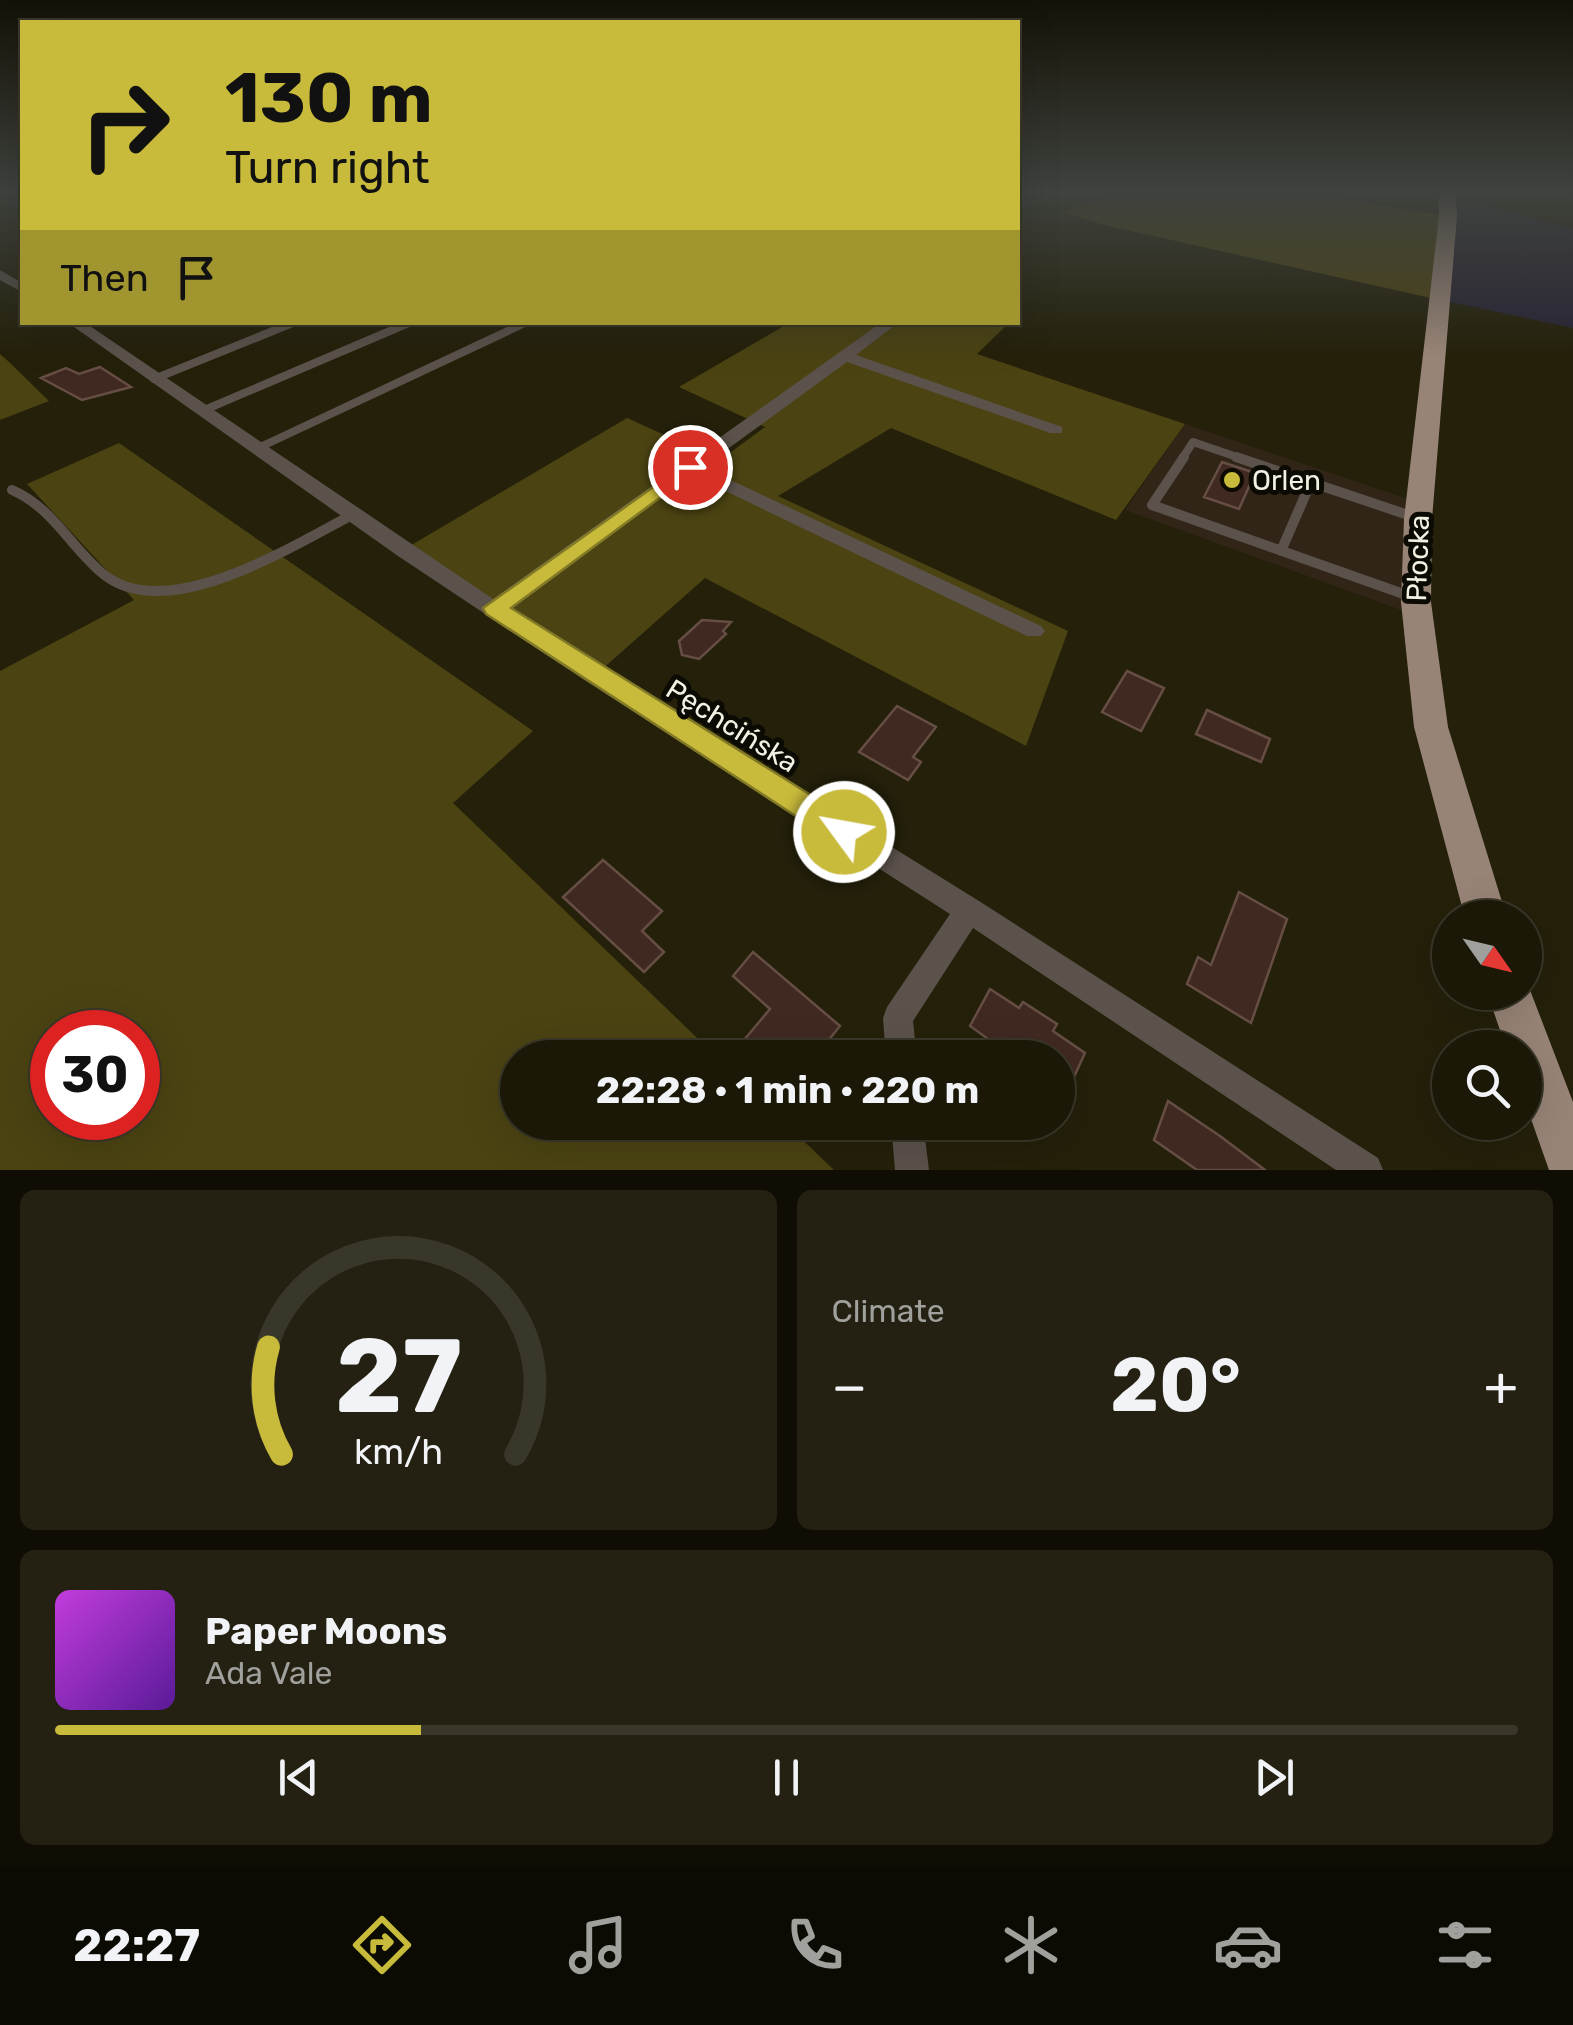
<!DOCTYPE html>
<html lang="en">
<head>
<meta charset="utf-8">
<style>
  :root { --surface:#1b1808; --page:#242112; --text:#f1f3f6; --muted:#a0a09c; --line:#393729; --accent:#c8bb3b }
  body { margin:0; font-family:Rubik,sans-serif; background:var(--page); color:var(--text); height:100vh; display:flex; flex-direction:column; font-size:38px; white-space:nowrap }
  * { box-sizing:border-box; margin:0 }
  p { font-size:32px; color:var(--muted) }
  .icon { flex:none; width:55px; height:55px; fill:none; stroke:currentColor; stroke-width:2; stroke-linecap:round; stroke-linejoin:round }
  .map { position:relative; height:1170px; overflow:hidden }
  .details { display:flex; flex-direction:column; gap:20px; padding:20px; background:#0f0d04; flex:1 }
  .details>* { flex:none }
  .hud { position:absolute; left:20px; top:20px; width:1000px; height:305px; border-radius:0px; box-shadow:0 10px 40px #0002,0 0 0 2px var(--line); background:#c8bb3b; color:#111; overflow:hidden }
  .needle { width:65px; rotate:124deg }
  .buttons { position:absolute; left:1432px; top:900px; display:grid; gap:20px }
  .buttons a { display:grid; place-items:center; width:110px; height:110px; border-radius:50%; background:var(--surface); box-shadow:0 10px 40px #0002,0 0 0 2px var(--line); font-size:50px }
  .speed { position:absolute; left:30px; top:1010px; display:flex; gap:20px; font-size:50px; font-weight:700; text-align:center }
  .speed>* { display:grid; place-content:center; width:130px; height:130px; border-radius:50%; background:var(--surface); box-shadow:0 10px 40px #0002,0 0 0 2px var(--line); line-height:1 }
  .speed .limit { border:15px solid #d22; background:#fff; color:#111 }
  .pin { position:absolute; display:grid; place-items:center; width:85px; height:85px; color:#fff; margin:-42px; border:5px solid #fff; border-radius:50%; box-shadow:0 2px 10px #0007 }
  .me { position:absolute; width:110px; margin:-55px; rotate:302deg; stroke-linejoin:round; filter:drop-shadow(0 0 8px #0008) }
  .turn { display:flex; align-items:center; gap:35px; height:210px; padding:0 40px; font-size:45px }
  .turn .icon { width:130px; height:130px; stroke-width:2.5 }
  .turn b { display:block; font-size:70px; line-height:85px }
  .then { display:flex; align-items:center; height:95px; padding:0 40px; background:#0003; gap:20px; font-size:38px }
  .big { font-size:75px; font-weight:700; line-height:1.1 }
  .details .card { flex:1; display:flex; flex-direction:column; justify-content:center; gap:15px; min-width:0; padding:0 35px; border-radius:15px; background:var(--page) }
  .details .dial { align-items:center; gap:0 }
  .dial svg { height:260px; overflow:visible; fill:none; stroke:var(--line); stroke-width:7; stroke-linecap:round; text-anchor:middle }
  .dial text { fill:var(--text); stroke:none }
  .song { display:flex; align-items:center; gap:30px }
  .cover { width:120px; height:120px; border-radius:15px; background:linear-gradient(135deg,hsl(290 70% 55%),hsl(270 70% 35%)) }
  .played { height:10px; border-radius:5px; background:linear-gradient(90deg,var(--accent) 25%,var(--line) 25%) }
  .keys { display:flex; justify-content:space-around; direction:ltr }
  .heat { display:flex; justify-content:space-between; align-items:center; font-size:55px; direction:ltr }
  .details .tiles { flex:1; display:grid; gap:20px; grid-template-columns:1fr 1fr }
  .card:last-child { grid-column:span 2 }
  .trip { position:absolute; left:500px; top:1040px; width:575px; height:100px; border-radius:50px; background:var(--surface); box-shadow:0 10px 40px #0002,0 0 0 2px var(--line); font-weight:700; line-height:100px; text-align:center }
  .menu { display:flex; height:160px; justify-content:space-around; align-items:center; background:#0b0a03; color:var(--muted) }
  .menu .icon { width:70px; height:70px }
  .menu .selected { color:var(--accent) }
  .menu b { font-size:45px; color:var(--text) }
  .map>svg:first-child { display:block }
  .commercial { fill:#302516 }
  .industrial { fill:#282434 }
  .green { fill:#4b4312; fill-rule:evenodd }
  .building { fill:#402921; stroke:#664e44; stroke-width:2.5 }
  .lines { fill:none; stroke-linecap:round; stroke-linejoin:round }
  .service-far1 { stroke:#5c524c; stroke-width:8 }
  .service { stroke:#5c524c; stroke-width:10 }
  .minor { fill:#5c524c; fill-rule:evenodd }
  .primary { fill:#988477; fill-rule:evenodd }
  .route { fill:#c8bb3b; stroke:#827a26; stroke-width:2.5 }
  .poi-dot { fill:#c8bb3b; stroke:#0b0a03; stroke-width:4 }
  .labels { text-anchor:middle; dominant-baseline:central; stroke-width:10; stroke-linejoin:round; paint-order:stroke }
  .poi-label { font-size:28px; fill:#f3f1e4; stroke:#0b0a03; text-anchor:start }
  .street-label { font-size:28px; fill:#f3f1e4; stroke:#0b0a03 }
</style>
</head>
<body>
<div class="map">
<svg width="1573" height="1170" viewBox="0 0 1573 1170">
  <rect width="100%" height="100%" fill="#24200a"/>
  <!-- commercial -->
  <path class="commercial" d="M1185,424L1408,499L1401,610L1125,510Z"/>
  <!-- industrial -->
  <path class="industrial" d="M1449,202L1491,207L1573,228V328L1440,300Z"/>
  <!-- green -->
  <path class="green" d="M1125,192H1296L1448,216L1440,300L1104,225L1063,212Z
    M789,323H1009L977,354L1185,424L1116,520L891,428L778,496L1068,631L1026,746L705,578L599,672L403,550L627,418L720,460L765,427L679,387Z
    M0,354L7,360L49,401L0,420Z
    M119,443L533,731L453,803L717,1057L518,1058V1122L785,1123L834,1170H0V671L134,600L27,484ZM52,1032H138V1118H52Z"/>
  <!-- building -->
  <path class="building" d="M100,367L131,387L82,400L41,378L66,368L79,374Z
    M1222,462L1255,473L1239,509L1204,497Z
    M702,620L731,622L723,631L726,634L699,659L682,655L679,641Z
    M1127,671L1164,688L1141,731L1102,712Z
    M897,706L936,727L913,757L921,762L908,780L859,752Z
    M1207,710L1270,739L1261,762L1196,734Z
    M603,860L662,911L642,931L664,952L644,972L563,897Z
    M1239,892L1287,919L1251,1023L1187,984L1198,957L1211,965Z
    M753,952L840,1026L819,1052L806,1041L794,1058H729L770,1009L733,976Z
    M990,989L1019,1008L1023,1002L1057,1024L1053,1031L1085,1053L1058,1112V1058H1028L1006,1041L1002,1049L970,1026Z
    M1168,1101L1220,1136L1265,1170H1197L1154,1140Z"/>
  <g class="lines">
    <!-- service-far1 -->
    <path class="service-far1" d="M154,379L295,322
      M202,411L411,322
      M256,449L527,322
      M1182,459L1193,442L1243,459"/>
    <!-- service -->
    <path class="service" d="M1184,457L1152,505L1412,597
      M1236,457L1417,518
      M12,490C53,508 69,545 102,573C165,627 292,546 352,515
      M1281,551L1311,482"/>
    <!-- minor -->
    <path class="minor" d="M0,270L22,283V292L0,280Z
      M67,322H84L493,599L882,322H899L856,355L1062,427V433H1050L847,362L703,467L1041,626L1045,631L1041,636H1027L692,475L508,609L979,901L1378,1158L1383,1170H1336L973,928L913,1021L917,1058H886L883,1018L887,1007L950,914L586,681L398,556Z
      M891,1122H923L929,1170H895Z"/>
    <!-- primary -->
    <path class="primary" d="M1439,192H1455L1457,216L1432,519L1431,602L1448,727L1507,918H1465L1414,727L1401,602L1404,519L1439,216Z
      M1525,977L1573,1102V1170H1549L1525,1102V1048H1506L1487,992H1525Z"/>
  </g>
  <!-- sky -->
  <linearGradient id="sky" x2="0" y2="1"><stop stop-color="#141206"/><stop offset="0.54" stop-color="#3f423e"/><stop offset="1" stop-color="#3f423e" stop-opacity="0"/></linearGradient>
  <rect width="1573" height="356" fill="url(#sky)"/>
  <!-- route -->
  <path class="route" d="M690,461L699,467L696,471L511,608L854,822L859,832L854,841L844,845L834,841L486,614L483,608Z"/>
  <!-- markers -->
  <circle class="poi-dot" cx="1232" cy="480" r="10"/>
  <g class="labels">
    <!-- poi labels -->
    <g class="poi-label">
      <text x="1252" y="480">Orlen</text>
    </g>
    <!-- street labels -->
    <g class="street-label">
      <text transform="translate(1418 558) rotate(-88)">Płocka</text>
      <text transform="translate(732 726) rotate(32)">Pęchcińska</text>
    </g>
  </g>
</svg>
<div class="buttons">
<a><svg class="needle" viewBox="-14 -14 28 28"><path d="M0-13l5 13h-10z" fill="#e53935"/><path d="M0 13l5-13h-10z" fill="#a0a09c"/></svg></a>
<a><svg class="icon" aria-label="search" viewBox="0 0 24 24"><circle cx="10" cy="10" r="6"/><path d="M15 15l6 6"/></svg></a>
</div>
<div class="speed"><div class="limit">30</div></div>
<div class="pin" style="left:690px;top:467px;background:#d93025"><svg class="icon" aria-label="arrive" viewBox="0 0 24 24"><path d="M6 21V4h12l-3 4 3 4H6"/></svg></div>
<svg class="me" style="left:844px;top:832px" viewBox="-20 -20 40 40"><circle r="17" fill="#c8bb3b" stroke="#fff" stroke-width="3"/><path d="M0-11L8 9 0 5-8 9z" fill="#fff"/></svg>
<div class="trip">22:28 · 1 min · 220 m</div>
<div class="hud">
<div class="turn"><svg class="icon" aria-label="right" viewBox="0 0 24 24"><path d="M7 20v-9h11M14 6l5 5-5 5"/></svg><div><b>130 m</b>Turn right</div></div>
<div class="then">Then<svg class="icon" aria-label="arrive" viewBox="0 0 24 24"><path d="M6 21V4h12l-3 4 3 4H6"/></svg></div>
</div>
</div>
<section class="details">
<div class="tiles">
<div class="card dial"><svg viewBox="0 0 100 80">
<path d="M14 69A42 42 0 1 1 86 69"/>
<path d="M14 69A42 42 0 0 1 10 36" stroke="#c8bb3b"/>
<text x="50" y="56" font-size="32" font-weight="700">27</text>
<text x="50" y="72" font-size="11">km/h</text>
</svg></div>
<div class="card"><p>Climate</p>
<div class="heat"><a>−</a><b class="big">20°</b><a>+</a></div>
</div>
<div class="card">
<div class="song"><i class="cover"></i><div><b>Paper Moons</b><p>Ada Vale</p></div></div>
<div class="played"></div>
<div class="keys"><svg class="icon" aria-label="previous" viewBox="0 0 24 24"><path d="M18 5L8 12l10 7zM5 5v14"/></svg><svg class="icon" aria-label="pause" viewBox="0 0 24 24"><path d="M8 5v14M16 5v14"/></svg><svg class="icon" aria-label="next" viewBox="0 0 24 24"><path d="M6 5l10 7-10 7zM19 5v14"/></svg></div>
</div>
</div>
</section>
<nav class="menu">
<b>22:27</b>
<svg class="icon selected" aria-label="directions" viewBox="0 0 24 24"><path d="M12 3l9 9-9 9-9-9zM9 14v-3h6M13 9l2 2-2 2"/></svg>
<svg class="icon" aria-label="music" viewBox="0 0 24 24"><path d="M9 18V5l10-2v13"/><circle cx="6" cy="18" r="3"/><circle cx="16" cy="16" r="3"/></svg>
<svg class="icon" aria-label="phone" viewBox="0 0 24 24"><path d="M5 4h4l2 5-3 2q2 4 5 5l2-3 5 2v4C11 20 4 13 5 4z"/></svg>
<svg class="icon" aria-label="climate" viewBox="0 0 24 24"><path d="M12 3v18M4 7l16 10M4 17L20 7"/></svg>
<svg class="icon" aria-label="car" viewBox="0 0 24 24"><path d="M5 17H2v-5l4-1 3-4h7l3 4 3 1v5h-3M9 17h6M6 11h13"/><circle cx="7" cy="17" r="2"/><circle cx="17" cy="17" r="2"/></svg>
<svg class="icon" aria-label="filters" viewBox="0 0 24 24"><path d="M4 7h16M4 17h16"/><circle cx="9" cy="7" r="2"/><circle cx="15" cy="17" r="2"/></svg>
</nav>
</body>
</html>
